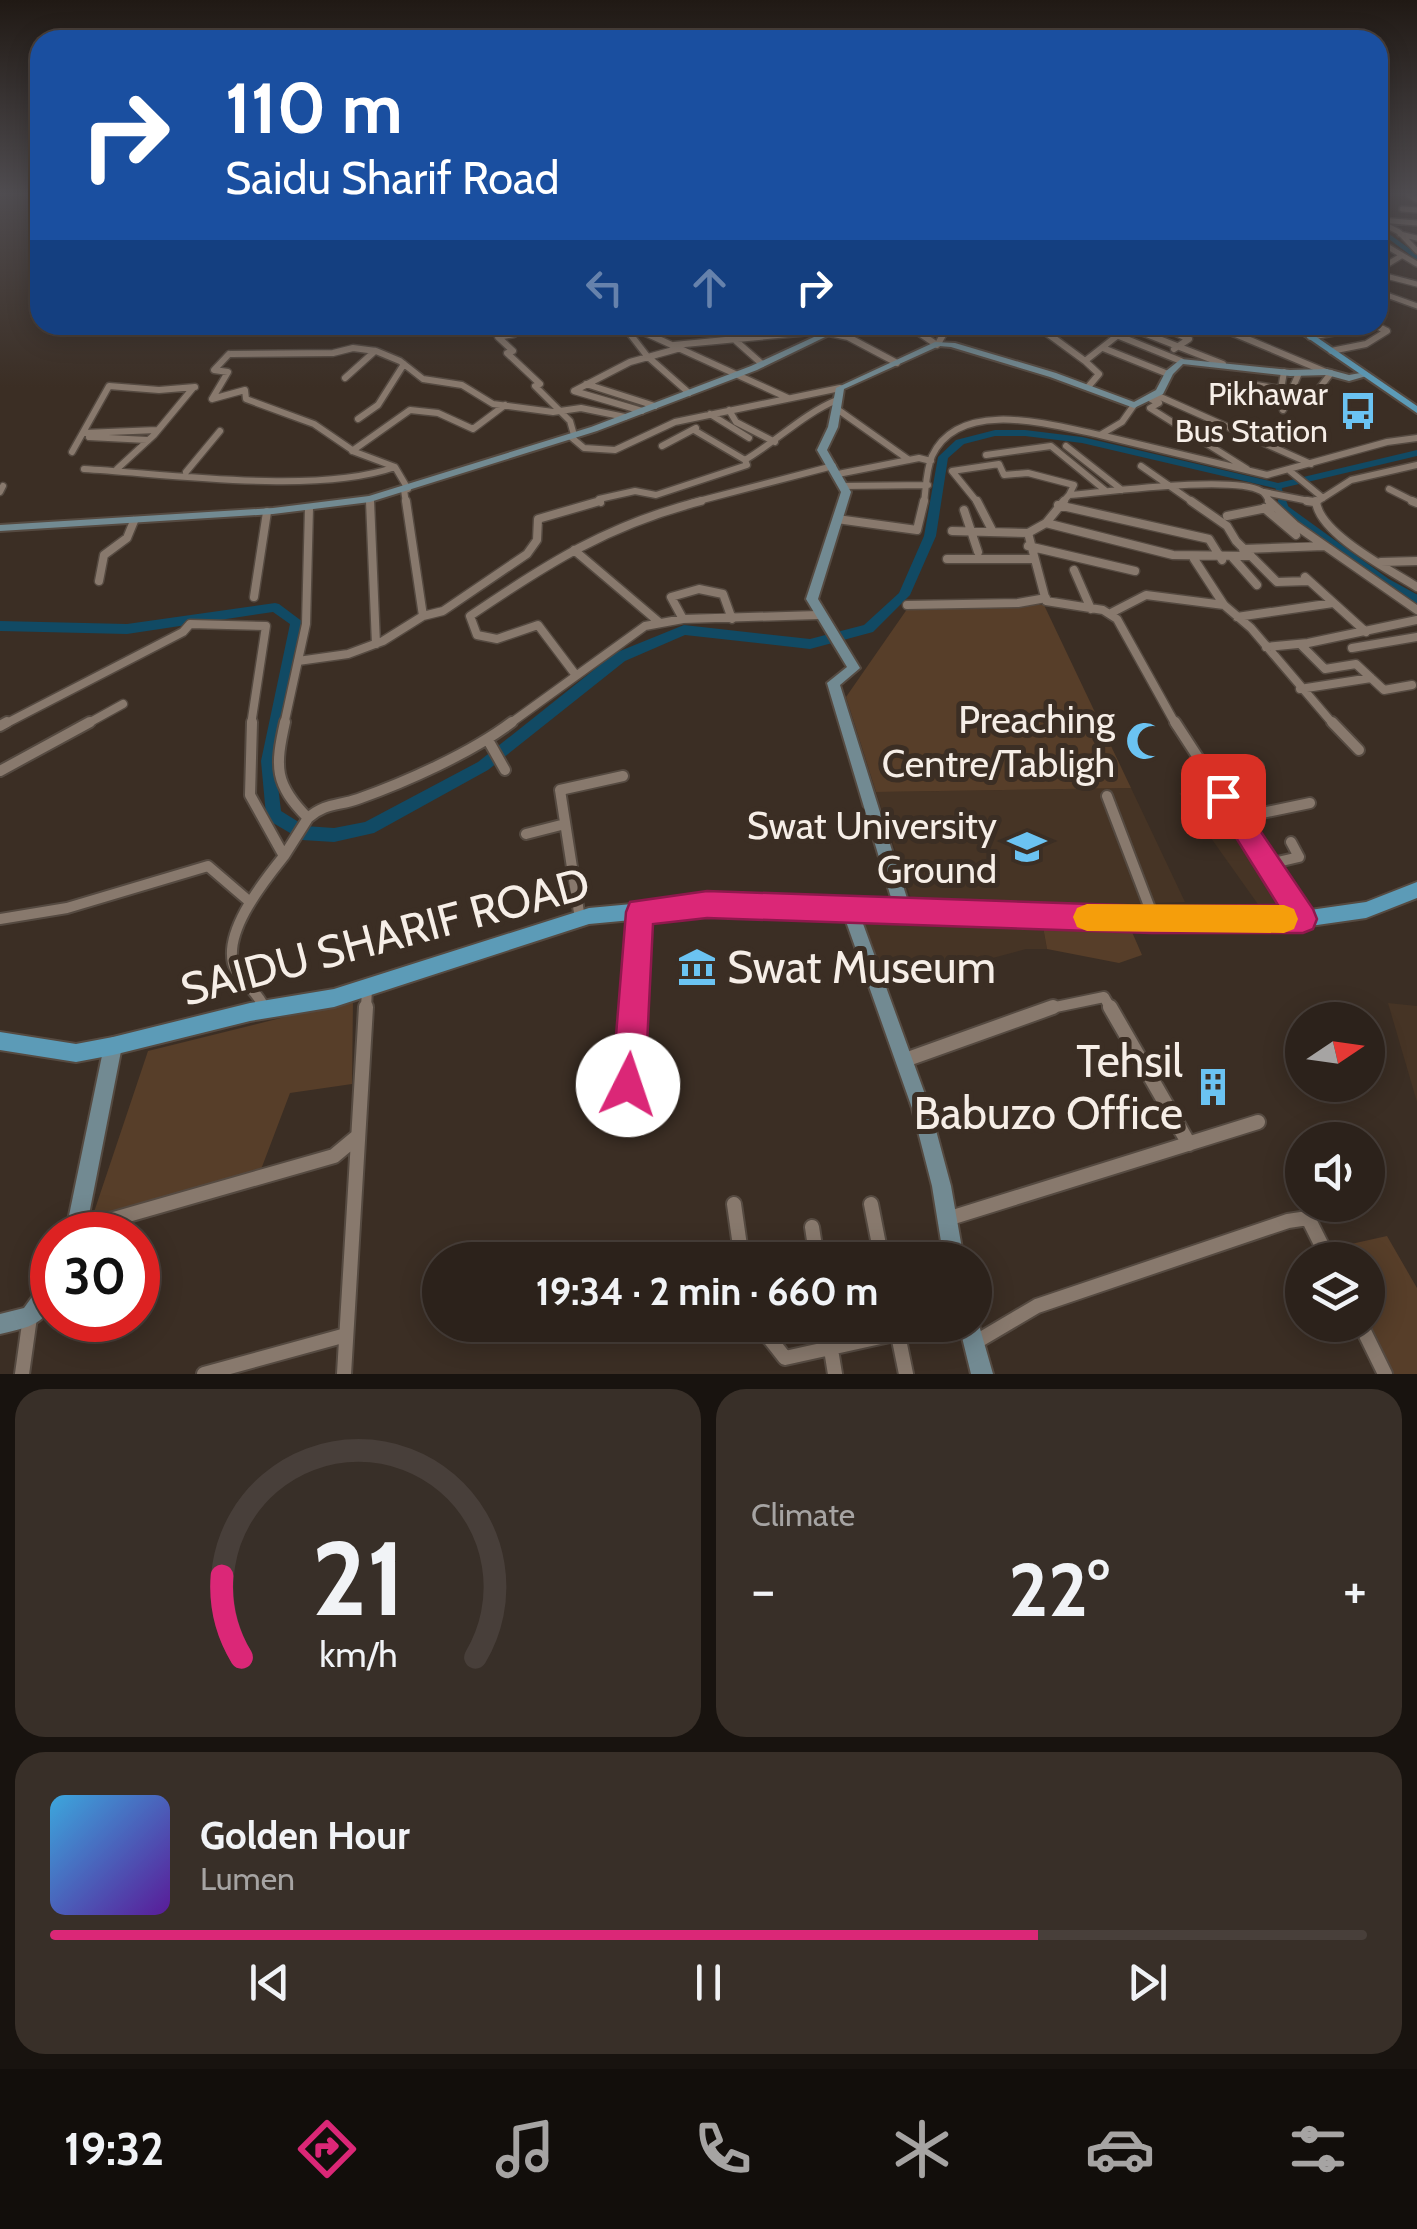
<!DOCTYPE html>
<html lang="en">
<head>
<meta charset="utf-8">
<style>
  :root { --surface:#2c221b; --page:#382f28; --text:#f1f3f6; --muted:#a6a4a3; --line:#483f3a; --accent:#db2777 }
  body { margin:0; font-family:Cabin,sans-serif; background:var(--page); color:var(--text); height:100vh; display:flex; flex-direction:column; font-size:38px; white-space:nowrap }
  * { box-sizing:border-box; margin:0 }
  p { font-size:32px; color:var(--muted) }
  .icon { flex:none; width:55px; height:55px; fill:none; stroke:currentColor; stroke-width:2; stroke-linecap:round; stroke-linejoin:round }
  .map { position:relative; height:1374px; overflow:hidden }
  .details { display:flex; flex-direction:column; gap:15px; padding:15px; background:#18130f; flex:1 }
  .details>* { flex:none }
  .top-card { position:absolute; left:30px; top:30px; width:1358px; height:305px; border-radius:30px; box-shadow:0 5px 25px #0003,0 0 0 2px var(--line); background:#1a4fa0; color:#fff; overflow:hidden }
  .needle { width:65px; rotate:77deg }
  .fabs { position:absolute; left:1285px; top:1002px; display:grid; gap:20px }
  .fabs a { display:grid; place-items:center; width:100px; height:100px; border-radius:50%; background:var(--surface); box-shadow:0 5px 25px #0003,0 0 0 2px var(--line); font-size:50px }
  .speed { position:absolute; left:30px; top:1212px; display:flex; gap:20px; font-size:50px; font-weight:700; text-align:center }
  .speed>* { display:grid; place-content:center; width:130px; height:130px; border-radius:50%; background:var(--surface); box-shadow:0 5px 25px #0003,0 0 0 2px var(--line); line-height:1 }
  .speed .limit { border:15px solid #d22; background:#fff; color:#111 }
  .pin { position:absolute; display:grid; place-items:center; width:85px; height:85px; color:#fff; margin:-42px; border-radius:20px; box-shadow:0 5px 15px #0006 }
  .me { position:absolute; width:110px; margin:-55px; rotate:4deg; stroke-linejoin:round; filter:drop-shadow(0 0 8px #0008) }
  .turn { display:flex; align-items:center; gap:35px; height:210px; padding:0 30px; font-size:45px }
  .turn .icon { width:130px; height:130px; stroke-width:2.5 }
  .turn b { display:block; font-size:70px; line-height:85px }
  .lanes { display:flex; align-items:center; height:95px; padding:0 30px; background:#0003; justify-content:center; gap:50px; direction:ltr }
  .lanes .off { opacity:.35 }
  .big { font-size:75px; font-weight:700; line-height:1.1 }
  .details .tile { flex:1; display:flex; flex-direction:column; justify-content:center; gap:15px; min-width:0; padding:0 35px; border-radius:30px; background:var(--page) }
  .details .dial { align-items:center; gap:0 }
  .dial svg { height:260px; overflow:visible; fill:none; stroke:var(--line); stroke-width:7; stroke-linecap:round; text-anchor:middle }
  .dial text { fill:var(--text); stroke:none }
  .song { display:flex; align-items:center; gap:30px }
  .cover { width:120px; height:120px; border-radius:15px; background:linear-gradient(135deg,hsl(200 70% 55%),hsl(270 70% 35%)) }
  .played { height:10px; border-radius:5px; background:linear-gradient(90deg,var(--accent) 75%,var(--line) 75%) }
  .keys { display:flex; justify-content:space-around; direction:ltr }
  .heat { display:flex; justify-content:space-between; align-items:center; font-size:55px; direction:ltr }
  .details .tiles { flex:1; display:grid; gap:15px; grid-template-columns:1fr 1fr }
  .tile:last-child { grid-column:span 2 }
  .trip { position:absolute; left:422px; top:1242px; width:570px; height:100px; border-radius:50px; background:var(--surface); box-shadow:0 5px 25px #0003,0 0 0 2px var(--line); font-weight:700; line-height:100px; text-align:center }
  .menu { display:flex; height:160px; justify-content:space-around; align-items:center; background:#120e0b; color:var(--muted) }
  .menu .icon { width:70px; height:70px }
  .menu .selected { color:var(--accent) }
  .menu b { font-size:45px; color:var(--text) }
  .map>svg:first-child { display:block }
  .built { fill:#463425 }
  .green { fill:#573e29 }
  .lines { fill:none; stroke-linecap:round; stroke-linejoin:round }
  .canal-far1 { stroke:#114a64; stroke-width:6 }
  .canal { stroke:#114a64; stroke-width:8 }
  .river { fill:#114a64; fill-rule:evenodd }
  .street-far4-casing { stroke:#554a41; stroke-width:8 }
  .street-far3-casing { stroke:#554a41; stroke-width:9 }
  .street-far2-casing { stroke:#554a41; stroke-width:11 }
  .street-far1-casing { stroke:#554a41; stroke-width:14 }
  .street-casing { stroke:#554a41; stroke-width:18 }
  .secondary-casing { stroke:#554a41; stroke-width:4 }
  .primary-casing { stroke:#554a41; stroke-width:4 }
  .street-far4 { stroke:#88796d; stroke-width:5 }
  .street-far3 { stroke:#88796d; stroke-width:6 }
  .street-far2 { stroke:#88796d; stroke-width:8 }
  .street-far1 { stroke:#88796d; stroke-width:10 }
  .street { stroke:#88796d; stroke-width:14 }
  .secondary { fill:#728a92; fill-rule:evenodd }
  .primary { fill:#5c9bb7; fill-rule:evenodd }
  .route { fill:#db2777; stroke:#8e194d; stroke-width:2.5 }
  .slow { fill:#f59e0b }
  .labels { text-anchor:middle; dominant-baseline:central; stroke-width:10; stroke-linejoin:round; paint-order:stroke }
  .far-poi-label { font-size:32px; fill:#f6eee7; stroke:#3b2e24; text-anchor:end }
  .poi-label { font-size:38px; fill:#f6eee7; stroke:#3b2e24; text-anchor:end }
  .near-street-label { font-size:45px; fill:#f6eee7; stroke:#3b2e24 }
  .near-poi-label { font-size:45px; fill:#f6eee7; stroke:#3b2e24; text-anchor:start }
</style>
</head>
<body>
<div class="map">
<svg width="1417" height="1374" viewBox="0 0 1417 1374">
  <rect width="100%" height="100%" fill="#3b2e24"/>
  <!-- built -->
  <path class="built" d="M1131,788L1185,902L915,911L876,792Z
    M1211,789L1297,913L1267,917L1179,793Z
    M1019,916L1042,921L1047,949H1026L891,985L886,983L861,922Z
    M1388,1003L1417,1006V1102Z"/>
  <!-- green -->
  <path class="green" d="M912,602L1044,605L1131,788L876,792L846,697Z
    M1042,921L1129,925L1142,955L1119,963L1047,949Z
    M353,1000L352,1084L290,1093L257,1180L93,1215L148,1051Z
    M1387,1236L1417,1288V1374H1385L1368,1325V1260H1329L1324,1250Z"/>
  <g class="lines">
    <!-- canal-far1 -->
    <path class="canal-far1" d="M1278,486L1283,503"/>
    <!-- canal -->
    <path class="canal" d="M1282,501L1285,509L1386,582L1417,599"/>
    <!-- river -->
    <path class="river" d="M1378,226L1417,254V260L1378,231Z
      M995,430H1025L1082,437L1278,483L1417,450V456L1278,489L1082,443L1025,436H995L964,444L948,458L936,536L910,595L873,632L810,649L685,635L625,661L488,770L374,833L334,842L302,840L268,820L266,815L261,761L290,624L273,612L127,634L0,631V621L127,624L275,603L279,604L303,622L275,761L281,811L305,826L334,828L365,822L478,762L615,653L679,627L684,625L810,639L864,625L899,593L924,536L938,457L956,440Z"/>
    <!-- street-far4 casing -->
    <g class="street-far4-casing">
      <path id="street-far4" d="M1409,195L1417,200
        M1402,209L1417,210
        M1380,220L1417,223
        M1378,221L1399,232L1417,251
        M1400,234L1417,238
        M1378,241L1417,264
        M1378,270L1401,256
        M1378,274L1417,284
        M1378,300L1384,294L1417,306
        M549,325L635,331
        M726,325L729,331
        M908,325L916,331
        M937,325L942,331
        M1036,325L1044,331
        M1158,325L1170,331
        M1214,325L1227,331
        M1128,327L1137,331
        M516,331L518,325
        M1123,331L1130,326
        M1344,331L1374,325L1386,331"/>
    </g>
    <!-- street-far3 casing -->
    <g class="street-far3-casing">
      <path id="street-far3" d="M517,328L514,334L498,337L513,351L507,353L540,384L535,386L570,421L574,435
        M597,328L641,331L788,398
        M728,328L736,341L762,364
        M912,328L937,345
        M1040,328L1085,361
        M1131,328L1223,364
        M1165,328L1189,339L1174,349
        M1221,328L1326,372
        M627,330L647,356L689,393
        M1114,334L1181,361
        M1310,337L1357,328
        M938,344L944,333L940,328
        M674,345L820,331L848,337L897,363
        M1103,348L1168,374
        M1331,351L1366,344L1387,331L1381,328
        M231,354L333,353L353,348L376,351L400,361L423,379L462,385L493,404L553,412L581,408L625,417
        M345,378L375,351
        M586,384L655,406
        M1088,387L1099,374L1085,361L1127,328
        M1156,395L1311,464
        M1251,396L1256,385L1281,389L1284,372
        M1312,398L1331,373
        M212,399L245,390L246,399L314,424L355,452L395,467L408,489
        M212,399L228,372L214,370L229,354
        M1151,399L1159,403L1150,408L1247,469
        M1134,405L1122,422L1100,435L1267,475L1387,442L1417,438
        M837,409L909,460
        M729,410L736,422L775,442
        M1283,410L1299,373
        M642,411L574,391L630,362L677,349
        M710,414L749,438
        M358,419L378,405L404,364
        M694,430L745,460
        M84,433L157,430
        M89,437L147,440
        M571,437L584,448L615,450L675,422L840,388
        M662,446L696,428
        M1066,446L1122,490
        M352,451L410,410L438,413L473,429L505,405
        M72,452L109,386L159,390L195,387
        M986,455L1051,446L1106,491
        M1141,466L1194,503
        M84,469C170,474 316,495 395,467
        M117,469L154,435L193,388
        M1290,471L1323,498
        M186,472L220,431
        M838,474L919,458L931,461
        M843,486L928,485
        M1389,489L1417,503
        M404,490L406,503
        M0,492L3,486
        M1264,492L1314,502
        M370,499V503
        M601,503L599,499L635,491L656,495L747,465L745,460C777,441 803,414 837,400
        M691,503L833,466
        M924,503C926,488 926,470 932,456C959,397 1052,425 1100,435
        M978,503L952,471L999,464L1004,475L1028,473L1074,485L1069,495
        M1062,503L1069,495C1106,492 1233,475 1261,491C1266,493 1267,498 1270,503
        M1315,503L1351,480L1417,465"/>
    </g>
    <!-- street-far2 casing -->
    <g class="street-far2-casing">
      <path id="street-far2" d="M370,501L376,644
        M406,501L423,616
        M977,501L993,532
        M1064,501L1046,523L1028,533L1046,601L1103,610L1117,619L1176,725
        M1191,501L1227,526L1236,541L1277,582L1309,581
        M1269,501L1295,525L1417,610
        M1307,501L1314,502
        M1316,501C1318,533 1390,570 1417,587
        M1412,501L1417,503
        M1058,505L1209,539L1222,560
        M1264,508L1296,535
        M964,510L978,552
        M1227,516L1272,507
        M837,519L917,530L924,501
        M1046,523L1173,555L1251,556
        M952,531L1028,533
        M1028,546L1135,571
        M1243,549L1324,546
        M574,550L660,623
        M1233,558L1257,585
        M947,559H1034
        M1194,559L1224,605L1251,628L1334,725
        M1381,562L1417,561
        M1074,570L1091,609
        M1305,577L1366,632
        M99,581L104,555L127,538L134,521
        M254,597L267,512
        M907,605L1018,603L1046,598
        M1111,613L1146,595L1224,605
        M1237,617L1333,603
        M683,619L671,597L699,589L723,594L732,619
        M1300,644L1325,669L1356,664L1384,690L1412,685
        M1266,647L1308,643L1417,620
        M1352,648L1417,637
        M298,661L348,654L383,641L423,616L443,611L527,554L537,540L538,519L600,501
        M575,674L538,625L497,639L477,635L470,616C548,563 608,525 701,501
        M1300,689L1371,678
        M3,725L183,632L190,624L266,626L251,725
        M85,725L123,704
        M284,725L306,624L309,508
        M508,725L645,626L683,619L818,615"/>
    </g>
    <!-- street-far1 casing -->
    <g class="street-far1-casing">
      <path id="street-far1" d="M252,722L250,795L284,856C264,881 218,937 236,971C243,984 257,990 265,1009
        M285,722C275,767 274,784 308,818C325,803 338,806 358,799C406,782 471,753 512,722
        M1175,722L1303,919
        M1332,722L1359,750
        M0,726L7,722
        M488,740L505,770
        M0,771L90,722
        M1208,775L1258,767
        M1107,796L1154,919
        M1238,818L1310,803
        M526,834L565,824
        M284,856L308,818
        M1269,864L1299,857L1291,842
        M0,919L67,908L208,866L250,902
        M580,919L560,790L623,776
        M366,1009L367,987
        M633,1009L640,912
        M1046,1009L1104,997L1111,1009"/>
    </g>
    <!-- street casing -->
    <g class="street-casing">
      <path id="street" d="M1110,1007L1189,1144
        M905,1060L1053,1007
        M628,1085L633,1007
        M734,1204L742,1260
        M871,1204L882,1260
        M947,1219L1258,1122
        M812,1227L817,1260
        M79,1229L334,1156L358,1136
        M759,1325L785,1358L935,1325
        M827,1325L835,1374
        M896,1325L906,1374
        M1361,1325L1385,1374
        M976,1342L1037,1306L1288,1221L1308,1218L1329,1260
        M22,1374L30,1317
        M204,1374L346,1335
        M344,1374L366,1007"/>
    </g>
    <!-- secondary casing -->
    <g class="secondary-casing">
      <path id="secondary" d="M840,325H850L757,370L597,431L370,502L273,514L0,531V525L273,508L369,496L591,427L751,366Z
        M935,342L955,343L1056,373L1134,402L1156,390L1166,371L1181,359L1290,370L1327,369L1349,375L1366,372L1370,375L1349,381L1327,375L1290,376L1183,364L1173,374L1163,394L1134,408L1050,377L951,347L939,346L844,389L838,427L827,450L851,492L818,599L860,668L840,685L911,911L908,916L903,918L898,916L895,911L827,683L847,667L806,599L841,492L817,450L828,427L836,388Z
        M850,903L855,905L858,910L930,1108L951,1186L964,1260H944L932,1186L912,1108L842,910L845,905Z
        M113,1037L119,1040L122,1046L85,1235H65L104,1046L107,1040Z
        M52,1276C55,1321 40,1325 0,1334V1314L24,1308L45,1279Z
        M975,1317L979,1325L993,1374H971L959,1325H975Z"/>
    </g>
    <!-- primary casing -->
    <g class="primary-casing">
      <path id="primary" d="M1289,325H1299L1417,406V413Z
        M1417,882V898L1366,918L1303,927H1154L707,913L589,924L334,1007L250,1021L113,1055L76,1062L0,1050V1032L76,1044L113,1037L250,1003L334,989L589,908L707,897L1154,911H1303L1366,902Z"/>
    </g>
    <!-- street-far4 -->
    <use href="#street-far4" class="street-far4"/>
    <!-- street-far3 -->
    <use href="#street-far3" class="street-far3"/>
    <!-- street-far2 -->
    <use href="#street-far2" class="street-far2"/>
    <!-- street-far1 -->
    <use href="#street-far1" class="street-far1"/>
    <!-- street -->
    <use href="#street" class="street"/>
    <!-- secondary -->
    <use href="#secondary" class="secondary"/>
    <!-- primary -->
    <use href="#primary" class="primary"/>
  </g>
  <!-- sky -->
  <linearGradient id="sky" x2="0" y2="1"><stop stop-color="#201914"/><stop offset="0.5" stop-color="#4f4c50"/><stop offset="1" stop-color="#4f4c50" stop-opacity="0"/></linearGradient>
  <rect width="1417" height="387" fill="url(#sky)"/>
  <!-- route -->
  <path class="route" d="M1223,785L1232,789L1313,909L1317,919L1313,929L1303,933H1151L707,918L653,924L645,1085L640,1096L628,1101L617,1096L612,1085L626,912L630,902L707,891L1151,906L1278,905L1210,796L1214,789Z"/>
  <!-- slow -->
  <path class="slow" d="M1087,904L1284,905L1294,909L1298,919L1294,929L1284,933L1087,931L1077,927L1073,917L1077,908Z"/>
  <!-- icons -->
  <defs>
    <g id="bus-bare" transform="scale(3)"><path d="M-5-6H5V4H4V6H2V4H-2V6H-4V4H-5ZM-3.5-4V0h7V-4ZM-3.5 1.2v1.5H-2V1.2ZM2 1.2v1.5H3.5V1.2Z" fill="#6bc3f2" stroke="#3b2e24" stroke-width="2.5" paint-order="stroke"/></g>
    <g id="mosque-bare" transform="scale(3)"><path d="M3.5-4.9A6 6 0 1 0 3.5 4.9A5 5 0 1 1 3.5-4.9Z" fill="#6bc3f2" stroke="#3b2e24" stroke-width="2.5" paint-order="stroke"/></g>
    <g id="university-bare" transform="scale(3)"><path d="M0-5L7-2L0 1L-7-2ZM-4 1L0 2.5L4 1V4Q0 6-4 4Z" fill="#6bc3f2" stroke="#3b2e24" stroke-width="2.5" paint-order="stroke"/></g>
    <g id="museum-bare" transform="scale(3)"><path d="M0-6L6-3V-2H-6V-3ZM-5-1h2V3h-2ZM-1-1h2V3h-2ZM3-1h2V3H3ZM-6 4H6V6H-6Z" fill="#6bc3f2" stroke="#3b2e24" stroke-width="2.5" paint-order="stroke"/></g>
    <g id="building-bare" transform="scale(3)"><path d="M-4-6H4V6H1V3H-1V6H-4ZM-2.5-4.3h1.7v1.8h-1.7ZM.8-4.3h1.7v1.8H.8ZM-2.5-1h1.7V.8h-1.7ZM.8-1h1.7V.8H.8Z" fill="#6bc3f2" stroke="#3b2e24" stroke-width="2.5" paint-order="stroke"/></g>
  </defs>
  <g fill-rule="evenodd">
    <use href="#bus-bare" x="1358" y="411"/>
    <use href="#mosque-bare" x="1145" y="741"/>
    <use href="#university-bare" x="1027" y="847"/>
    <use href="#museum-bare" x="697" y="967"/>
    <use href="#building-bare" x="1213" y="1087"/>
  </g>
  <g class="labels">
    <!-- far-poi labels -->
    <g class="far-poi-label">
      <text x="1328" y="393">Pikhawar<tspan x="1328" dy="37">Bus Station</tspan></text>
    </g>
    <!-- poi labels -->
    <g class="poi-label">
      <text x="1115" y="719">Preaching<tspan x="1115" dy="44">Centre/Tabligh</tspan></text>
      <text x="997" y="825">Swat University<tspan x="997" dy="44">Ground</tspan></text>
    </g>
    <!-- near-street labels -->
    <g class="near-street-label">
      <text transform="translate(385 936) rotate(-15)">SAIDU SHARIF ROAD</text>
    </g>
    <!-- near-poi labels -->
    <g class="near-poi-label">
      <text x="727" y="967">Swat Museum</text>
      <text x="1183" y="1061" text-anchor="end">Tehsil<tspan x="1183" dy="52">Babuzo Office</tspan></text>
    </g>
  </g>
</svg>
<div class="fabs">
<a><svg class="needle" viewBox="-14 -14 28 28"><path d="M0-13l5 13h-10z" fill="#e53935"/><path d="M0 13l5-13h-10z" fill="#a6a4a3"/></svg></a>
<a><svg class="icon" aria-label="sound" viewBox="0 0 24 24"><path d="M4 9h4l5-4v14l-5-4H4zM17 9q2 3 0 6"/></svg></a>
<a><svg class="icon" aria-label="layers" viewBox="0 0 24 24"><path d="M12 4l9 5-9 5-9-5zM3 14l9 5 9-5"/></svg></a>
</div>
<div class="speed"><div class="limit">30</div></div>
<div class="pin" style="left:1223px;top:796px;background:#d93025"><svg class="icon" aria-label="arrive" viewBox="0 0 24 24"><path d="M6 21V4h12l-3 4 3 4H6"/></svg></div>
<svg class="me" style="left:628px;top:1085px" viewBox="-20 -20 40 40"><circle r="19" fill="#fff"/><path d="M0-13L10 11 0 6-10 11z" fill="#db2777"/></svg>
<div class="trip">19:34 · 2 min · 660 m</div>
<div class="top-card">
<div class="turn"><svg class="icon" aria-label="right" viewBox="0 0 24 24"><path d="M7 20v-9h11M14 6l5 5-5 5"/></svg><div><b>110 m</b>Saidu Sharif Road</div></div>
<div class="lanes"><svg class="icon off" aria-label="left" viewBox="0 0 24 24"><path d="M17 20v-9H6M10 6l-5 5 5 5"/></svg><svg class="icon off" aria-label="ahead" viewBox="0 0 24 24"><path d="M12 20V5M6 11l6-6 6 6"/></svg><svg class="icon" aria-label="right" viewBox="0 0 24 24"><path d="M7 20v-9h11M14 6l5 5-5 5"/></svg></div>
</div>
</div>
<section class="details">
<div class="tiles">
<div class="tile dial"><svg viewBox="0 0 100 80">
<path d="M14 69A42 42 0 1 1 86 69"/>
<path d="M14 69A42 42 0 0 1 8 44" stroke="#db2777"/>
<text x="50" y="56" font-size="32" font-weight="700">21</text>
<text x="50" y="72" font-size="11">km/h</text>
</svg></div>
<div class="tile"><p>Climate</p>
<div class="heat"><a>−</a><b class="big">22°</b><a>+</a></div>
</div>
<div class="tile">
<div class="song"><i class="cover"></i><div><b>Golden Hour</b><p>Lumen</p></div></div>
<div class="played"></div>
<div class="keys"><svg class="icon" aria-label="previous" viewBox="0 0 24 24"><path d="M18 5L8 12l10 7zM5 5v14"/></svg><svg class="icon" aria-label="pause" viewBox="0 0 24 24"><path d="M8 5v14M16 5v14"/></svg><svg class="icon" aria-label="next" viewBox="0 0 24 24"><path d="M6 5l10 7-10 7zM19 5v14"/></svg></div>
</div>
</div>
</section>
<nav class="menu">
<b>19:32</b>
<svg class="icon selected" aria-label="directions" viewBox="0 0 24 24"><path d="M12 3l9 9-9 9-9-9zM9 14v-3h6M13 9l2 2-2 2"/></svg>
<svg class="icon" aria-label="music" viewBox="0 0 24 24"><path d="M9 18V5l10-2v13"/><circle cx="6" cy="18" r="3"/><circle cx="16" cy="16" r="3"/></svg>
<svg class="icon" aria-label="phone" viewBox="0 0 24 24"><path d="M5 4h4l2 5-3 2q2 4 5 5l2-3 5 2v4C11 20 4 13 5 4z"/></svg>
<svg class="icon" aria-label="climate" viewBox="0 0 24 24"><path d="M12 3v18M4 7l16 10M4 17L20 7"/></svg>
<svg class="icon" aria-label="car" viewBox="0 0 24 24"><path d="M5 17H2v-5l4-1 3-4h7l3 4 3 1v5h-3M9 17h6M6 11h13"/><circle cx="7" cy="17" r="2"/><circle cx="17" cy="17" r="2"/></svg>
<svg class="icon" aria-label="filters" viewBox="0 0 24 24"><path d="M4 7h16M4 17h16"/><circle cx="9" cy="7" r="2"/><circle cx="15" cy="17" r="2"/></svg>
</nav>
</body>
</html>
